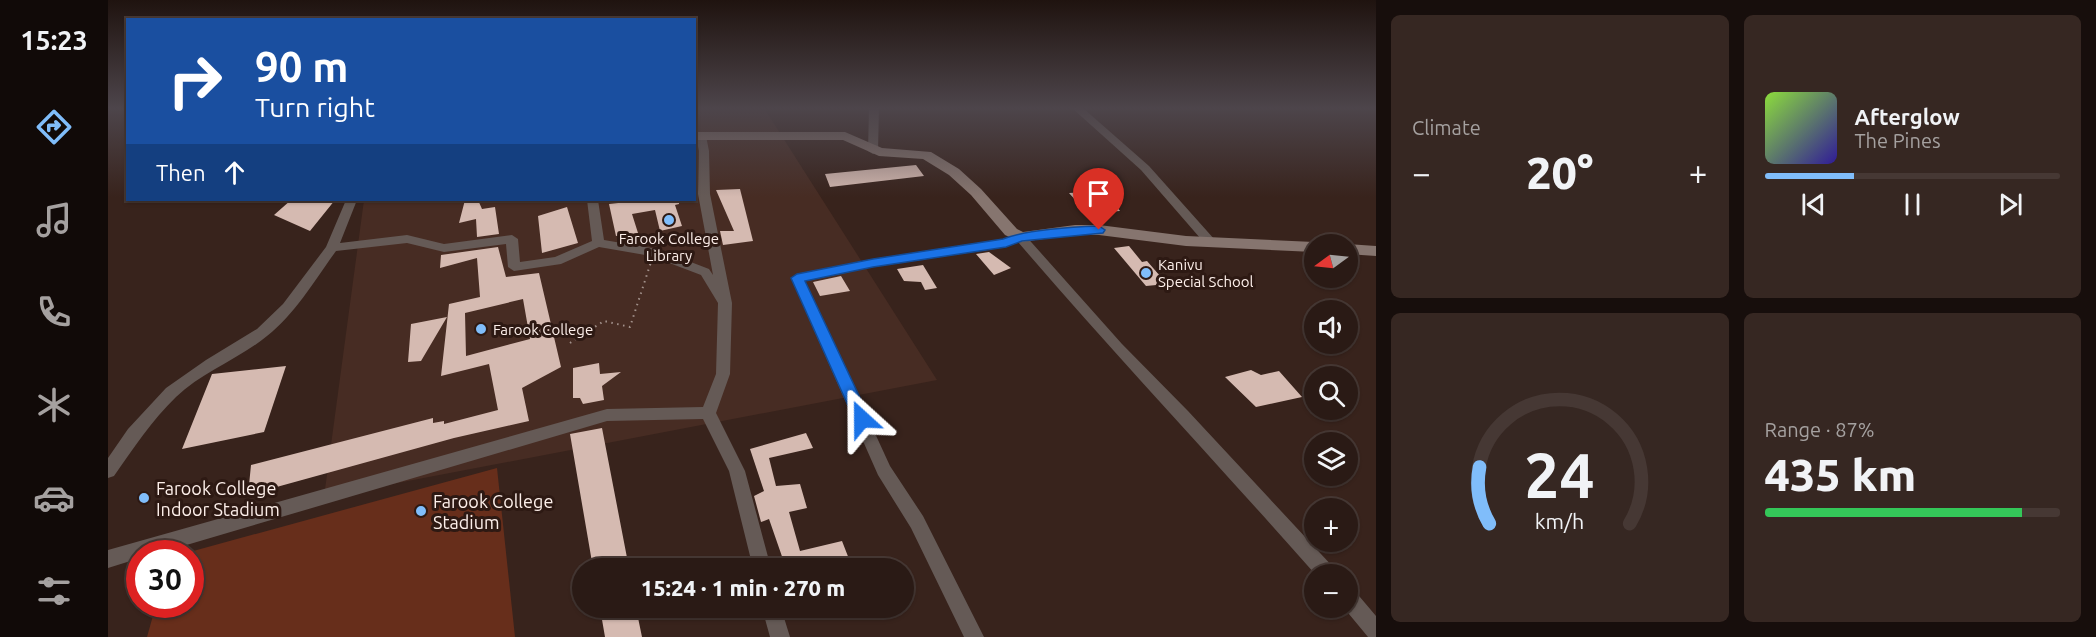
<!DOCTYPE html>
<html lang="en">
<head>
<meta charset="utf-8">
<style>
  :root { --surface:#2a1a15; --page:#362722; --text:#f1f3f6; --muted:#a5a1a0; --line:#463834; --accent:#80bdfa }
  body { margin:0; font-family:Ubuntu,sans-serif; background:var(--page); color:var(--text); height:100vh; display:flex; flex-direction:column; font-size:22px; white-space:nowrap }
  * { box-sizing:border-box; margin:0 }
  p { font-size:20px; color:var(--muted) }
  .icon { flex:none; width:33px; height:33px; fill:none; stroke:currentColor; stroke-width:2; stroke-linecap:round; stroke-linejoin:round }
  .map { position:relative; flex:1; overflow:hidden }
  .side { display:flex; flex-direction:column; gap:15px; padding:15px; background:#170e0c; width:720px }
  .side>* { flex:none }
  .top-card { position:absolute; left:18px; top:18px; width:570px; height:183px; border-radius:0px; box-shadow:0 2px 4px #0004,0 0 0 2px var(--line); background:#1a4fa0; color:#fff; overflow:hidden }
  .needle { width:39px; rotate:255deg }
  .tools { position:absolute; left:1196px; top:234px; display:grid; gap:12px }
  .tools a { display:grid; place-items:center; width:54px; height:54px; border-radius:50%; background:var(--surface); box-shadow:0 2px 4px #0004,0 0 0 2px var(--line); font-size:30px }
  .speed { position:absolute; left:18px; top:540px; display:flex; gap:12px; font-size:30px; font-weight:700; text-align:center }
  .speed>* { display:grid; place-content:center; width:78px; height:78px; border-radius:50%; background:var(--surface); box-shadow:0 2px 4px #0004,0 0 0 2px var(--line); line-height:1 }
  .speed .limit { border:9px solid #d22; background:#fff; color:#111 }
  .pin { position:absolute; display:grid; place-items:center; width:51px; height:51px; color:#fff; margin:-62px -26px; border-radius:50% 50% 50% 0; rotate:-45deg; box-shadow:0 0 6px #0007 }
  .pin .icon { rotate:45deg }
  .me { position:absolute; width:66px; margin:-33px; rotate:336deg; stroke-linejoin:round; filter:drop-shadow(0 0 4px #0008) }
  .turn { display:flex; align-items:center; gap:21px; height:126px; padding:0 30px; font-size:27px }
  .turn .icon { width:78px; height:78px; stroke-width:2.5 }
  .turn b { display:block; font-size:42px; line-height:51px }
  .then { display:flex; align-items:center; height:57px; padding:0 30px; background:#0003; gap:12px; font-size:22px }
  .big { font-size:45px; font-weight:800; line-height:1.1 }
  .side .card { flex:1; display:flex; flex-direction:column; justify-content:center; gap:9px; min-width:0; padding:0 21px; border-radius:9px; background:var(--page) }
  .side .dial { align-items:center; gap:0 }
  .dial svg { height:156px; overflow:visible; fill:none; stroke:var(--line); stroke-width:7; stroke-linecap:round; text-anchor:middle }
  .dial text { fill:var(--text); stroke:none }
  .song { display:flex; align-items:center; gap:18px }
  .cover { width:72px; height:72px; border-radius:9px; background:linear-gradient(135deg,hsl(90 70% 55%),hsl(250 70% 35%)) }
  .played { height:6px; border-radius:3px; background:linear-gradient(90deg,var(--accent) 30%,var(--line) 30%) }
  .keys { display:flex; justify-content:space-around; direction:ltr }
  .heat { display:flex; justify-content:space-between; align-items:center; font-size:33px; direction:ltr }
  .charge { height:9px; border-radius:4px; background:linear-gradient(90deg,#34c759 87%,var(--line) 0) }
  .side .tiles { flex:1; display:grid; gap:15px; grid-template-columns:repeat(2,1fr) }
  .trip { position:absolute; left:464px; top:558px; width:342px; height:60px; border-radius:30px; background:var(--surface); box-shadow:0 2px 4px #0004,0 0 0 2px var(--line); font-weight:800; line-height:60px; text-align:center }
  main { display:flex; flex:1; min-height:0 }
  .dock { display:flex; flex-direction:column; width:108px; justify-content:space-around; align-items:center; background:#110a08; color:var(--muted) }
  .dock .icon { width:42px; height:42px }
  .dock .current { color:var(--accent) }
  .dock b { font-size:27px; color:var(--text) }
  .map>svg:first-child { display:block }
  .built { fill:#472c23 }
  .green { fill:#672e1b }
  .building { fill:#d5bab1; fill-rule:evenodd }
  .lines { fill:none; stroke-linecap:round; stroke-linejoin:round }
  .path { stroke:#a2918b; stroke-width:2; stroke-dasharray:1.5 4.5; stroke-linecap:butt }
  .street { fill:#655a56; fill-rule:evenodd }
  .secondary { fill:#86756f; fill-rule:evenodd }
  .route { fill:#1a73e8; stroke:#114b97; stroke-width:1.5 }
  .poi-dot { fill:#80bdfa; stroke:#2d1913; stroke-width:2 }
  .labels { text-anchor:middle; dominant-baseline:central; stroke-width:6; stroke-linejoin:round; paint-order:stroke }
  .poi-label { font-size:15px; fill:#fdefea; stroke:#2d1913; text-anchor:start }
  .near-poi-label { font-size:18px; fill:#fdefea; stroke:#2d1913; text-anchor:start }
</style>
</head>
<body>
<main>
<nav class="dock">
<b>15:23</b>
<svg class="icon current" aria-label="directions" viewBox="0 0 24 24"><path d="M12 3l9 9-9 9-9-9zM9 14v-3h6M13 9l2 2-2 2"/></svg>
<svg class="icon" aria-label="music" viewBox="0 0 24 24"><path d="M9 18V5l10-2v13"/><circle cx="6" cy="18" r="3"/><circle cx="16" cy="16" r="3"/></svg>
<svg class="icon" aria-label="phone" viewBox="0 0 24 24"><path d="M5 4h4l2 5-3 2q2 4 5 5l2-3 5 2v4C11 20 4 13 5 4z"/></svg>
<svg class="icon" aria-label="climate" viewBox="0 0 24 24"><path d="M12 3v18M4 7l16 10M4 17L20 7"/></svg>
<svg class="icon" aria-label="car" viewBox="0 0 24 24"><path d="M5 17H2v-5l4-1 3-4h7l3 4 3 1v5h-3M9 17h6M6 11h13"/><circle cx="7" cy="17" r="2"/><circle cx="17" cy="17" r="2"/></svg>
<svg class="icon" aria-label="filters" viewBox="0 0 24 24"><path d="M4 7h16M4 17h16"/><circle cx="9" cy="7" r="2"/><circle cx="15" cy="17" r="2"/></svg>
</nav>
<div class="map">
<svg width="1268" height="637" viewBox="0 0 1268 637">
  <rect width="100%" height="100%" fill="#38231c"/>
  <!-- built -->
  <path class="built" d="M587,108H656L829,380L216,497L256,200H586Z"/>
  <!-- green -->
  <path class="green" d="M389,468L407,637H39L48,605L82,604V554L78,553Z"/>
  <!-- building -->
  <path class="building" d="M808,165L816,176L722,187L717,174Z
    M632,189L645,241L615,245L612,231H626L608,190Z
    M997,191L1012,211L979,213L961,193Z
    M183,200H227L202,231L166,215Z
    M357,200H370L374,209L387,207L391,234L369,237L368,219L351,223Z
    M538,200H571V204L567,205L574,226L552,231L547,210L524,214L530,233L508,236L501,204Z
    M459,207L470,243L434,253L430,216Z
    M1021,246L1034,262L1039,261L1059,284L1038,286L1006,248Z
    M390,247L398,277L431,273L453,367L414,388L421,421L346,438L140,495L143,465L325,418V423L336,421V424L390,410L381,364L333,376L341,304L372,297L369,258L332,268L333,255ZM415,299L422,339L358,356L357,313Z
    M881,252L903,268L886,275L868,254Z
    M815,265L829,288L817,290L813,282L796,281L789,269Z
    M733,276L742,291L712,296L705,282Z
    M339,317L313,361L300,362L303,324Z
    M491,363L492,374L513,372L494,386L496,400L475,404L472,398H465V368Z
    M178,366L156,432L74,449L104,374Z
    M1143,370L1153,375L1171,371L1194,397L1148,407L1117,377Z
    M494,428L521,568H485L462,434Z
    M698,433L705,448L661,458L668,486L692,484L699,508L681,512L692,551L734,541L741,559L706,568H678L661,519L653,522L646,496L656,491L642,449Z
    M492,608H528L534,637H497Z"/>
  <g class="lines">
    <!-- path -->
    <path class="path" d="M462,343L496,321L522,327L543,262"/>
    <!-- street -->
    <path class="street" d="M761,108H771L770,151L765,154L760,151Z
      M964,108H975L1041,166L1107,240L1109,243L1107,246H1099L1033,170Z
      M593,133L598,136L601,151L602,194L624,303L622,374L608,413L637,471L663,568H645L621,471L595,419L499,421L48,554H32V558L0,568V550L499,409L595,407L608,374L610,303L593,275L543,256L491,247L453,264L406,271L400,267L398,244L336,252L299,243L228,251C207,280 187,314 159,336C131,359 94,372 68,397C44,420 25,449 6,476L0,478V458L20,429L58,388L98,360L149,329L175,304L218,247L238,200H249L232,243L299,235L336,244L404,235L410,239L412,262L447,257L484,241L479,200H490L496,240L549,249L601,269L605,275L590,194L591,151L588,136Z
      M912,233L916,234L1014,344L1080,411L1226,568L1228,574H1207C1109,463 1007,355 910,242L898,247L765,267L697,281L782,466L815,516L876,637H856L803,528L770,475L683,278L689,274L765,259L895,240Z
      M1239,588L1246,590L1268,616V637H1260L1236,608H1239Z
      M654,608H673L682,637H662Z"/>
    <!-- secondary -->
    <path class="secondary" d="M586,132H737L774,148L823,152L851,169L873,189L909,229L915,232L967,225H991L1078,236L1206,242L1212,244H1206V252L1078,246L991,235H967L912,242L897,235L863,195L841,175L815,159L771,156L735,140H586Z
      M1236,244H1239L1268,246V256L1239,254V244Z"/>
  </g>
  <!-- sky -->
  <linearGradient id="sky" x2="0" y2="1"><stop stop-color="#1f130f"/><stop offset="0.55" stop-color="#4d454b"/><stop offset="1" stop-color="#4d454b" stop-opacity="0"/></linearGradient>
  <rect width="1268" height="197" fill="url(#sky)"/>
  <!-- route -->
  <path class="route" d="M991,226L997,230L995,233L914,241L898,247L765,267L697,281L762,419L759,423L754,425L748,423L746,419L683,278L689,274L765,259L895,239C918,230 965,227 991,226Z"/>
  <!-- markers -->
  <g class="poi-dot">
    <circle cx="561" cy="220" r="6"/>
    <circle cx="1038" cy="273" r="6"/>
    <circle cx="373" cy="329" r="6"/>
    <circle cx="36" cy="498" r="6"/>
    <circle cx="313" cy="511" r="6"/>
  </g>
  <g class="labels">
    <!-- poi labels -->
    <g class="poi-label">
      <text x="561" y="238" text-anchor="middle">Farook College<tspan x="561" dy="17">Library</tspan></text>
      <text x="1050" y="264">Kanivu<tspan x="1050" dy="17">Special School</tspan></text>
      <text x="385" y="329">Farook College</text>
    </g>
    <!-- near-poi labels -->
    <g class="near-poi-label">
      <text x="48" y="488">Farook College<tspan x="48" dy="21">Indoor Stadium</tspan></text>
      <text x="325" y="501">Farook College<tspan x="325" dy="21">Stadium</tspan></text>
    </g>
  </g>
</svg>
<div class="tools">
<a><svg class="needle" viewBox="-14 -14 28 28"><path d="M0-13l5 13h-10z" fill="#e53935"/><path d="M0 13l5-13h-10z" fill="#a5a1a0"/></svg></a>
<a><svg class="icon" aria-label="sound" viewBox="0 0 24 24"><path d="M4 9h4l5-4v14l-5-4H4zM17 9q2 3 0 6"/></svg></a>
<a><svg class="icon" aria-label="search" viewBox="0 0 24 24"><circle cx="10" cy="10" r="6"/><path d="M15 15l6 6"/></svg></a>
<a><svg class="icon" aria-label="layers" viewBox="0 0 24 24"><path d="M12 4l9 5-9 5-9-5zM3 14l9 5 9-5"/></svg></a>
<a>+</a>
<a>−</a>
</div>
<div class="speed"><div class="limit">30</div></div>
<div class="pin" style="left:991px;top:230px;background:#d93025"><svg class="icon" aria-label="arrive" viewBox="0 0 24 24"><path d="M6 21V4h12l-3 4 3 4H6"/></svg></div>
<svg class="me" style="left:754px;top:419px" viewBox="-20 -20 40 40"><path d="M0-17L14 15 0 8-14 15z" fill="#1a73e8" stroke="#fff" stroke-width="4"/></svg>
<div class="trip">15:24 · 1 min · 270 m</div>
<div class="top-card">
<div class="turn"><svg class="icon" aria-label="right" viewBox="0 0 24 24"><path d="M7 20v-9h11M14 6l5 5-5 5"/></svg><div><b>90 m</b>Turn right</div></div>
<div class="then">Then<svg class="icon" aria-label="ahead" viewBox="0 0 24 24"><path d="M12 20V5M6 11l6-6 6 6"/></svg></div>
</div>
</div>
<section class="side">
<div class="tiles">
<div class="card"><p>Climate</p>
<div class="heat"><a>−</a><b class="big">20°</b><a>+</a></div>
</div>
<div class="card">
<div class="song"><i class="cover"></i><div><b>Afterglow</b><p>The Pines</p></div></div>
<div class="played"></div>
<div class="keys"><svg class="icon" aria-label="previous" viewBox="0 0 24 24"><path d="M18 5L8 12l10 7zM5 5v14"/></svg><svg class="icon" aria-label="pause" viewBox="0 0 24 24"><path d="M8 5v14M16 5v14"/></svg><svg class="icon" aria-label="next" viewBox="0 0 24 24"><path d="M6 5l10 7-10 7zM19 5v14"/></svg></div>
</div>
<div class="card dial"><svg viewBox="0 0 100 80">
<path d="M14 69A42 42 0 1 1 86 69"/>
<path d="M14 69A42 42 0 0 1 9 40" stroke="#80bdfa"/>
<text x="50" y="56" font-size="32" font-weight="700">24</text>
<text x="50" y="72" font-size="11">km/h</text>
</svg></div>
<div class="card"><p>Range · 87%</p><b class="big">435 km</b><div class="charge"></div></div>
</div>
</section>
</main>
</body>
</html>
